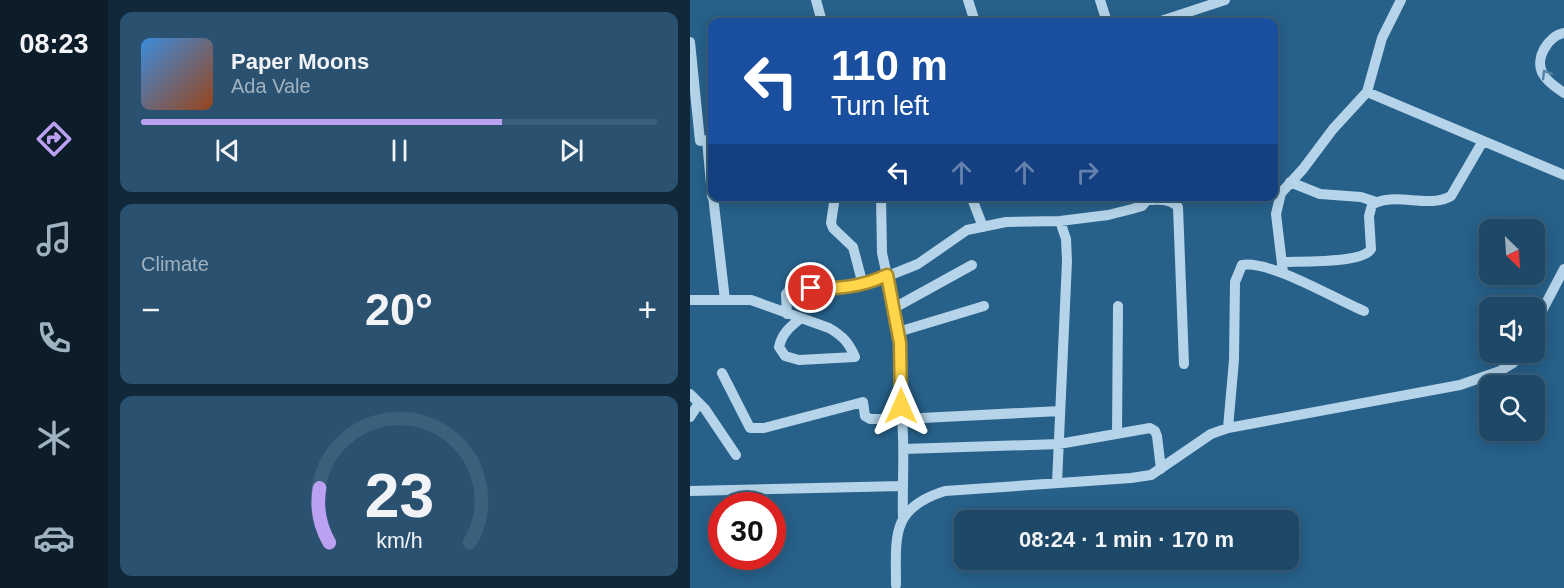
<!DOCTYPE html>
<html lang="en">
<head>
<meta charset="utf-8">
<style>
  :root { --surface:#1d4867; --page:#2a5270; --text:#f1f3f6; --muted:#a0b2c0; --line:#3b607b; --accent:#bca0f2 }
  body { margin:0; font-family:Helvetica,sans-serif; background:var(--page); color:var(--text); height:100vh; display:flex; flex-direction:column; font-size:22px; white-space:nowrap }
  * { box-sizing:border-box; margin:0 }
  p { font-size:20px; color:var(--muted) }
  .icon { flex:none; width:33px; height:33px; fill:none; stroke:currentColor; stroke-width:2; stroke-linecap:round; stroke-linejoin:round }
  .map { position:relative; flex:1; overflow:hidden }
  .sheet { display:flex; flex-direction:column; gap:12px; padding:12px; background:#102839; width:582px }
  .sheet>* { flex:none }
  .guide { position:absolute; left:18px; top:18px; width:570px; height:183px; border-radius:12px; box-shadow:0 3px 15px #0003,0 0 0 2px var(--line); background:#1a4fa0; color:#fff; overflow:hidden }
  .needle { width:39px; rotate:155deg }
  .tools { position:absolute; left:789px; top:219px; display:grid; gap:12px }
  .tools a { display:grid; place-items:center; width:66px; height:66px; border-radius:12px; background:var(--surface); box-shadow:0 3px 15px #0003,0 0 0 2px var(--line); font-size:30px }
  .speed { position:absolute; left:18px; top:492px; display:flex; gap:12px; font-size:30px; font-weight:700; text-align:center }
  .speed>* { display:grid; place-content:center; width:78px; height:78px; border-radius:50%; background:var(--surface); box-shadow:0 3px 15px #0003,0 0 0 2px var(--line); line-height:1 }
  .speed .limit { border:9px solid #d22; background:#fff; color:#111 }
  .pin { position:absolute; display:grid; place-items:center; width:51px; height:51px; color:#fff; margin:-26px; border:3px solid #fff; border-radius:50%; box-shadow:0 2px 6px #0007 }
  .me { position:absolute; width:66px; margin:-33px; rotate:0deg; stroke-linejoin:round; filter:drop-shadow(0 0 4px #0008) }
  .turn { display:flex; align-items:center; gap:21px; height:126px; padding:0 24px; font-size:27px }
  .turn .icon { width:78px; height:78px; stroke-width:2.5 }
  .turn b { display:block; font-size:42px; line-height:51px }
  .lanes { display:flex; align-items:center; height:57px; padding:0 24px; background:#0003; justify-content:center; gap:30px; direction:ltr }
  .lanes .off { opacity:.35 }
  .big { font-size:45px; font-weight:800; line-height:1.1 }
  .sheet .tile { flex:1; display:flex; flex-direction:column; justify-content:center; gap:9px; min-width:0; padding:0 21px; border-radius:12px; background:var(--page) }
  .sheet .dial { align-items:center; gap:0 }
  .dial svg { height:156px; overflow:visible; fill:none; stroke:var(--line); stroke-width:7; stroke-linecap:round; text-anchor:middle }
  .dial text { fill:var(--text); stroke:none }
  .song { display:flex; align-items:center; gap:18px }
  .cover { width:72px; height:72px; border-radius:9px; background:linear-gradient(135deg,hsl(210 70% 55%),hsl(20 70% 35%)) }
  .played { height:6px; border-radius:3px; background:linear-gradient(90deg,var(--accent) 70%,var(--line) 70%) }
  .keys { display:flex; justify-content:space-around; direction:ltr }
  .heat { display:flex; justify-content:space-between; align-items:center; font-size:33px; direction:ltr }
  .trip { position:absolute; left:264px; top:510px; width:345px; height:60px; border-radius:12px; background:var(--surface); box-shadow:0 3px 15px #0003,0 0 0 2px var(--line); font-weight:800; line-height:60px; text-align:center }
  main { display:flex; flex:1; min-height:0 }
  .tabs { display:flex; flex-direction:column; width:108px; justify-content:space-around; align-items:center; background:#0c1d29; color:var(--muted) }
  .tabs .icon { width:42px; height:42px }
  .tabs .selected { color:var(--accent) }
  .tabs b { font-size:27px; color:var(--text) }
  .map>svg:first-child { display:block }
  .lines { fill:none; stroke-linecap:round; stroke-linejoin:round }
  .minor { stroke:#b5d4e9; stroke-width:10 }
  .oneway { stroke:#5283a6 }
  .route-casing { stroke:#a68a30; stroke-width:15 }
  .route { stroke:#ffd54a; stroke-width:10 }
</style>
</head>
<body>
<main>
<nav class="tabs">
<b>08:23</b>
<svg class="icon selected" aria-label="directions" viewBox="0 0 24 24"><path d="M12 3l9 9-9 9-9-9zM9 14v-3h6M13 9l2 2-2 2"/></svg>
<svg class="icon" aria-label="music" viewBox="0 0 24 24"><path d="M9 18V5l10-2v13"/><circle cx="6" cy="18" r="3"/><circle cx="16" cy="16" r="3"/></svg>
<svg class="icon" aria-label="phone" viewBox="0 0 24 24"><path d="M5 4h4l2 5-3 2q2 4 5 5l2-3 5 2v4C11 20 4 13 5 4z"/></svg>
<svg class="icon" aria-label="climate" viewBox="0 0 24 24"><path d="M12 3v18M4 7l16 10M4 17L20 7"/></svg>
<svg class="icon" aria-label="car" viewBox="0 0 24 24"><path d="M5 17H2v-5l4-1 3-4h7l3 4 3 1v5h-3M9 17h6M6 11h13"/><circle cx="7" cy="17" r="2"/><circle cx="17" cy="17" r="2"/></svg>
</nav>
<section class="sheet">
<div class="tile">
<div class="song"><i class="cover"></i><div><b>Paper Moons</b><p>Ada Vale</p></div></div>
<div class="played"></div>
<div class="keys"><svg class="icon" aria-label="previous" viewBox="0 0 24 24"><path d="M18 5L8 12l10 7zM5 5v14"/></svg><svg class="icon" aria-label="pause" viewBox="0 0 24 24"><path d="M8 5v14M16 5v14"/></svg><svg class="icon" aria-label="next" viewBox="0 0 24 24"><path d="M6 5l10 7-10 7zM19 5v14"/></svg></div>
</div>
<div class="tile"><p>Climate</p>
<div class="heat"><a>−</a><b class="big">20°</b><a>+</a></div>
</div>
<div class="tile dial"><svg viewBox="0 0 100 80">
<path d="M14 69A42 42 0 1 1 86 69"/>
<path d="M14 69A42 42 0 0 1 9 41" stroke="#bca0f2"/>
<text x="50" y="56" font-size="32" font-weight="700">23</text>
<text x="50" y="72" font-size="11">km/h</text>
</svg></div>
</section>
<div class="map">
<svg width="874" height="588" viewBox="0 0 874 588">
  <rect width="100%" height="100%" fill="#276089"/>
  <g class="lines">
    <!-- minor -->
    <path class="minor" d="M126,0L132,22
      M278,0L285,22
      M410,0L417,22
      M468,22L535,0
      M874,33C858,36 844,59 853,74C857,82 867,88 874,93
      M0,42L10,141
      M677,92L874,175
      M17,140L22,196
      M600,182L630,194L671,197L686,202
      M23,196L35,300
      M145,196L141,223L143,228L163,247L173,285
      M191,196L192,253L204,308L212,363V419L370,411
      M281,196L293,227
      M457,200C469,200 480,198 488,207L494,364
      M592,262C610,261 672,264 681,249L679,216L682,205C702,191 740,209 761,196L793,141
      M593,272L586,214L591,193L613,169L643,129L677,92L692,38L711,0
      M0,300H61L139,328C153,336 159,343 165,357L109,360L95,356L89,347C92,333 100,327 111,318
      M204,308L282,265
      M97,314L96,294L100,289L108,288L144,289L178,284L228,264L277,230L316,222L370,221L418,215L442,209L452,206L457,200V196
      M844,326L874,269
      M208,332L294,306
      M32,373L60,428H74L173,402L175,416L180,419H212C215,452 212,485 213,517
      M0,394L15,409L46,455
      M0,417L9,403
      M538,428L544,360L545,282L552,265C580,260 645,299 674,311
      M427,434L428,306
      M214,449L369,444L460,428L465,431L467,436L471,469
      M367,483L377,261L376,239L370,221
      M0,491L212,486
      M206,585C206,537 200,508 255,491L441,478L461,475L521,434L538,428L770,385L810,371L823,363L830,352"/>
  </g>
  <!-- one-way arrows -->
  <defs><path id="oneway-chevron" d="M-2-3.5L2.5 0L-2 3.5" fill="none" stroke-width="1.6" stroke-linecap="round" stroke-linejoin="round" transform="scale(1.5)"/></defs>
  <use class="oneway" href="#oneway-chevron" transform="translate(856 74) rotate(-121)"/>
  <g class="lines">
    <!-- route casing -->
    <g class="route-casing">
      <path id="route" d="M121,288C149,289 171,287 197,275L210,343L211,406"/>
    </g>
    <!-- route -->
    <use href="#route" class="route"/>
  </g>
</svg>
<div class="tools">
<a><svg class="needle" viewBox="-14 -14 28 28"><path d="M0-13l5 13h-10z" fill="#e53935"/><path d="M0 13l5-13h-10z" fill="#a0b2c0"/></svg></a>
<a><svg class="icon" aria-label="sound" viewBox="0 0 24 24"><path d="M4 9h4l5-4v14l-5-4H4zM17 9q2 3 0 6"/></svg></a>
<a><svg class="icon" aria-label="search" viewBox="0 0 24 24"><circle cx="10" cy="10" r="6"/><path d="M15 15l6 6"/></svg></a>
</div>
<div class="speed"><div class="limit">30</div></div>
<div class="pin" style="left:121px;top:288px;background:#d93025"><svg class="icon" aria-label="arrive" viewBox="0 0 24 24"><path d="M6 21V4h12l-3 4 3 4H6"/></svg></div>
<svg class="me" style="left:211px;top:406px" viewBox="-20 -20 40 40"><path d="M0-17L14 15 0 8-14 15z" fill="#ffd54a" stroke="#fff" stroke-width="4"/></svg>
<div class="trip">08:24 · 1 min · 170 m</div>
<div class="guide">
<div class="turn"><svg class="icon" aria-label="left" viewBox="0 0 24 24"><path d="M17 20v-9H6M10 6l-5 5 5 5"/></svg><div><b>110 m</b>Turn left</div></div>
<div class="lanes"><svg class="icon" aria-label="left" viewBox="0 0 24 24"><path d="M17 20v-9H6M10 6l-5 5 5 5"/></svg><svg class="icon off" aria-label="ahead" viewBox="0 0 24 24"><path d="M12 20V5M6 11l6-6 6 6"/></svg><svg class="icon off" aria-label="ahead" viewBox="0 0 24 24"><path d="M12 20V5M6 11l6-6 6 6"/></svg><svg class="icon off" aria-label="right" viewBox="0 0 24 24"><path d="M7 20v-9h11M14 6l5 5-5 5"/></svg></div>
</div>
</div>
</main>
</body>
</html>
